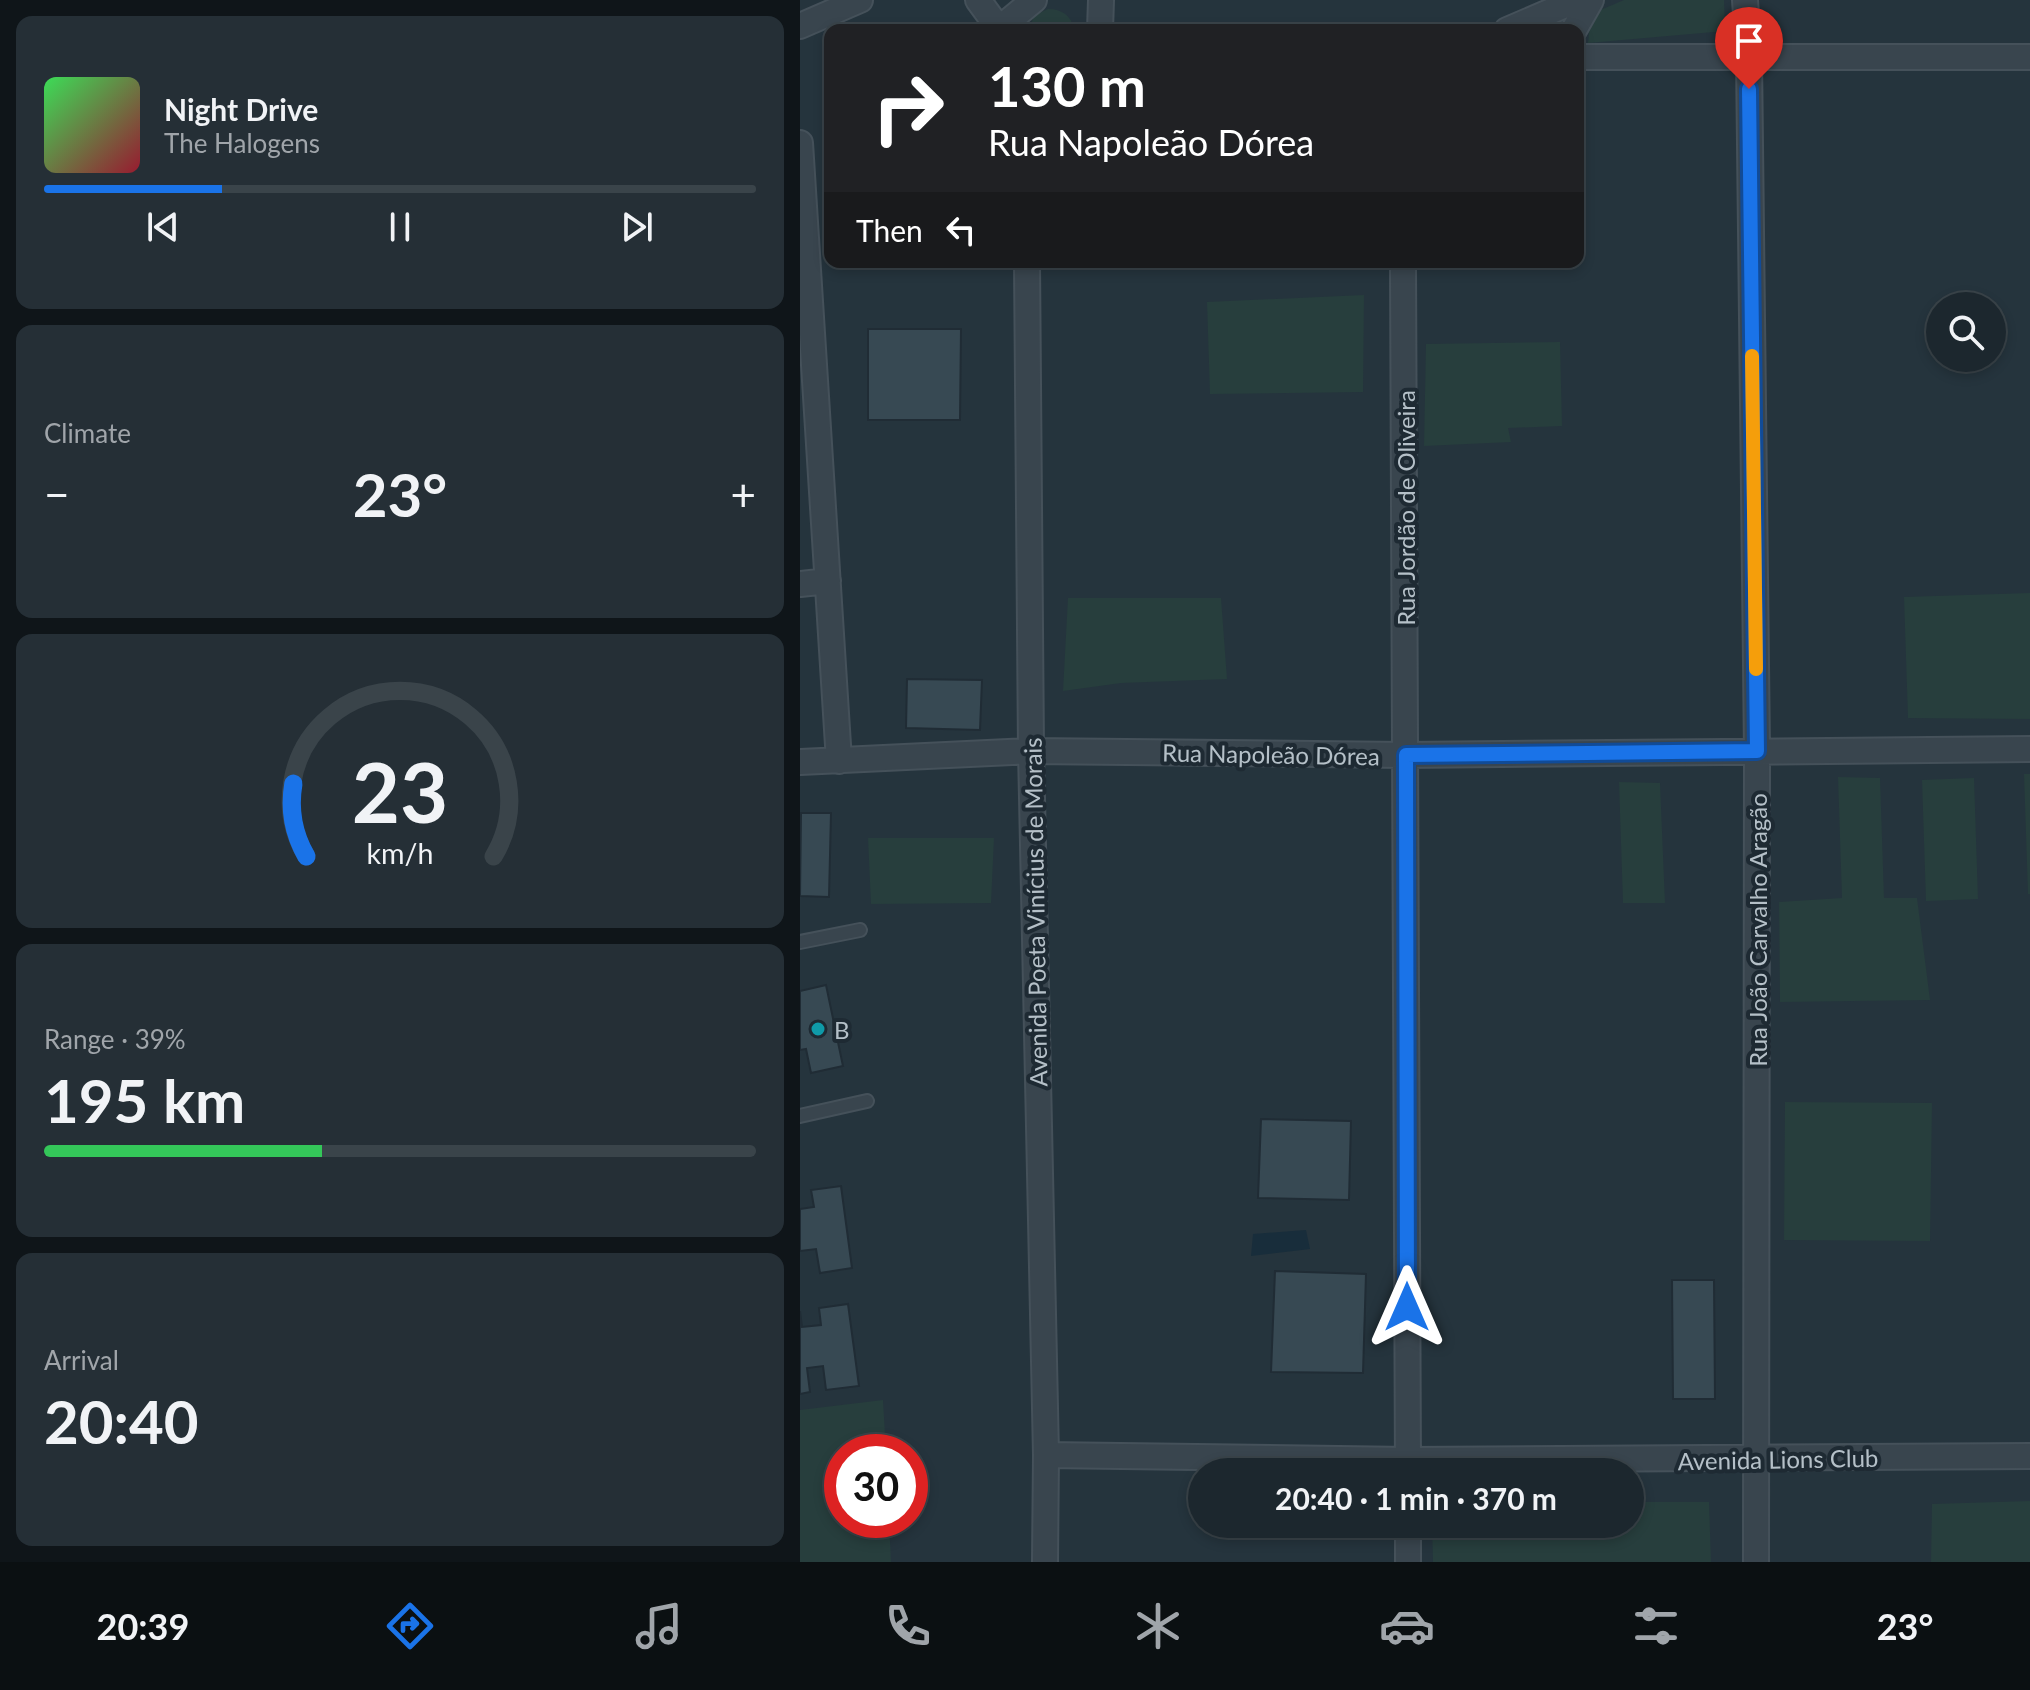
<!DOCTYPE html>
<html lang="en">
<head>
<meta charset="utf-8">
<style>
  :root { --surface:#1c272e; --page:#252f36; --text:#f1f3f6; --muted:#a0a5aa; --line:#3a444a; --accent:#1a73e8 }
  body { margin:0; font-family:Lato,sans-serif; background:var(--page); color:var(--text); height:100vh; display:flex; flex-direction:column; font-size:30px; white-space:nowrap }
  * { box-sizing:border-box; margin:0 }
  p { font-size:26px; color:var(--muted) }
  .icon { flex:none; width:44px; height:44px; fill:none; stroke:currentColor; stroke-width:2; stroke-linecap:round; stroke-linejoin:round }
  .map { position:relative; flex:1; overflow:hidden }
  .panel { display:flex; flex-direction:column; gap:16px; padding:16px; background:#0f1519; width:800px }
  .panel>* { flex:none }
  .top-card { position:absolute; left:24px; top:24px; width:760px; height:244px; border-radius:16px; box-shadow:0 4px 12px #0003,0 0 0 2px var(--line); background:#202124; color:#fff; overflow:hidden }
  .controls { position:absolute; left:1126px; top:292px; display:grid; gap:16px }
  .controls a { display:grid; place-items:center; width:80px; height:80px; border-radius:50%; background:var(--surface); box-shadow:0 4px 12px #0003,0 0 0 2px var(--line); font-size:40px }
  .speed { position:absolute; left:24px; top:1434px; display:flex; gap:16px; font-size:40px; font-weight:700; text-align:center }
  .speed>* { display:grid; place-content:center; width:104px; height:104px; border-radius:50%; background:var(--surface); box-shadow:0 4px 12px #0003,0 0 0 2px var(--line); line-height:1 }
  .speed .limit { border:12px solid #d22; background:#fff; color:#111 }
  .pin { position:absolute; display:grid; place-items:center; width:68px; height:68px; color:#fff; margin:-82px -34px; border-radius:50% 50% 50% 0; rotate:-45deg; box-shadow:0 0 8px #0007 }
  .pin .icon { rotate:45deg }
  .me { position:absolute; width:88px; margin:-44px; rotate:0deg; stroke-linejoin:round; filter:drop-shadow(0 0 6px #0008) }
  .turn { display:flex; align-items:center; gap:28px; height:168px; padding:0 32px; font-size:36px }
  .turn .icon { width:104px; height:104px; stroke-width:2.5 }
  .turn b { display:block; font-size:56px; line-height:68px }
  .then { display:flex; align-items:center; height:76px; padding:0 32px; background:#0003; gap:16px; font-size:30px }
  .big { font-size:60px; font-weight:700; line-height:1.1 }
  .panel .tile { flex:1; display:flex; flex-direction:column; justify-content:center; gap:12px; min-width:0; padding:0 28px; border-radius:16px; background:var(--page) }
  .panel .dial { align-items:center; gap:0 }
  .dial svg { height:208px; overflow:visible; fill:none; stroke:var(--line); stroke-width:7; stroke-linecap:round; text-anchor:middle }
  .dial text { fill:var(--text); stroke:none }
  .song { display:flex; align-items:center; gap:24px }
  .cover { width:96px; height:96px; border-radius:12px; background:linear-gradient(135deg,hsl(130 70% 55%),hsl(350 70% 35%)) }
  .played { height:8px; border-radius:4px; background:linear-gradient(90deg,var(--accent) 25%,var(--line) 25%) }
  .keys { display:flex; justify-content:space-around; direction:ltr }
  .heat { display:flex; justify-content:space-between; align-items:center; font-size:44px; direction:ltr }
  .charge { height:12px; border-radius:6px; background:linear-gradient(90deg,#34c759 39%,var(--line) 0) }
  .trip { position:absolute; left:388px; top:1458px; width:456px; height:80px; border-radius:40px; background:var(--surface); box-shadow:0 4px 12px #0003,0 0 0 2px var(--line); font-weight:700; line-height:80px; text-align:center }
  .tab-bar { display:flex; height:128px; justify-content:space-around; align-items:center; background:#0b1012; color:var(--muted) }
  .tab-bar .icon { width:56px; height:56px }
  .tab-bar .active { color:var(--accent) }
  .tab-bar b { font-size:36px; color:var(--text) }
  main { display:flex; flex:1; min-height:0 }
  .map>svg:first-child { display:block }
  .green { fill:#273e3d }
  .water { fill:#182d3b }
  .building { fill:#374953; stroke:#202c35; stroke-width:2 }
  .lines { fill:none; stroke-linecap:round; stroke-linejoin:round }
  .service-casing { stroke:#45515a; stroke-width:16 }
  .minor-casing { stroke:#45515a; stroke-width:28 }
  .service { stroke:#39454e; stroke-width:12 }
  .minor { stroke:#39454e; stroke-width:24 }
  .route-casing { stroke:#114b97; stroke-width:20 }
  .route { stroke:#1a73e8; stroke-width:14 }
  .slow { stroke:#f59e0b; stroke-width:14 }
  .culture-dot { fill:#0f9aa8; stroke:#1e2a33; stroke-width:3 }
  .labels { text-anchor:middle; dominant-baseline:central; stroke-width:8; stroke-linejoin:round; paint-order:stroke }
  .street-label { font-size:24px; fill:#b5c0c8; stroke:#1e2a33 }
  .poi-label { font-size:24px; fill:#b5c0c8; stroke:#1e2a33; text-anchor:start }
</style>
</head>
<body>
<main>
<section class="panel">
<div class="tile">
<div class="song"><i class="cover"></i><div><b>Night Drive</b><p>The Halogens</p></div></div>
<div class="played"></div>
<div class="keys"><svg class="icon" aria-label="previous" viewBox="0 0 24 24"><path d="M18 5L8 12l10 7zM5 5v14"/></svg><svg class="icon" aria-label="pause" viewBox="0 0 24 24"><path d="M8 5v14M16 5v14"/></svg><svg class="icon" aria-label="next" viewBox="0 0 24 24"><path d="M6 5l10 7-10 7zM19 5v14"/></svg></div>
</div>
<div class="tile"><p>Climate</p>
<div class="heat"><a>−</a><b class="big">23°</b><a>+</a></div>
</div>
<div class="tile dial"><svg viewBox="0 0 100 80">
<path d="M14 69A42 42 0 1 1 86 69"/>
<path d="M14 69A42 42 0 0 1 9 41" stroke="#1a73e8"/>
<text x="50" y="56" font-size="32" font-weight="700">23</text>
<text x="50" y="72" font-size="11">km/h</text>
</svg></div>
<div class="tile"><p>Range · 39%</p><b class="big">195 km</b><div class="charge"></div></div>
<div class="tile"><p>Arrival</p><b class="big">20:40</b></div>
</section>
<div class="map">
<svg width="1230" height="1562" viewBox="0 0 1230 1562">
  <rect width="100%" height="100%" fill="#25343d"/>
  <!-- green -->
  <path class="green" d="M824,0H924L925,31L788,43L791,14Z
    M248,9C262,9 272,16 274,30H228L235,15Z
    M564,295L563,392L410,394L407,302Z
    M760,342L762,426L708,428L711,442L624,446L626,344Z
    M1230,593V719L1108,718L1104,597Z
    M268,598H421L427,679L321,683L263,691Z
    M1224,774H1230V894H1228Z
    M1038,777L1080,778L1084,898H1117L1130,1000L980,1002L979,902L1042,898Z
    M1174,778L1178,899L1126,901L1122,780Z
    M819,782L860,783L865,903H823Z
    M68,838H194L191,903L71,904Z
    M985,1102L1132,1103L1130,1241L984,1240Z
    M83,1400L86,1452H42V1520H89L91,1562H0V1410Z
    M1230,1501V1562H1131L1132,1504Z
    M830,1502H909L911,1562H633L632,1524H830Z"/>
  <!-- water -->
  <path class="water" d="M506,1230L510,1249L451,1256L453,1234Z"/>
  <!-- building -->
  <path class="building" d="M68,329H161L160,420H68Z
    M107,679L182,680L180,730L106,728Z
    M1,813H31L29,897L0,896Z
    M26,985L43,1066L11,1073L6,1049L0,1050V991Z
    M461,1119L551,1121L549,1200L458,1198Z
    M41,1186L52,1268L20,1273L16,1249L0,1251V1209L14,1207L11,1190Z
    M475,1271L566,1274L563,1373L471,1372Z
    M872,1280H914L915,1399H873Z
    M48,1304L59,1386L26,1390L23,1366L7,1368L10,1392L0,1394V1311L2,1327L21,1325L19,1308Z"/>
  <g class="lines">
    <!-- service casing -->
    <g class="service-casing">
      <path id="service" d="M0,942L60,930
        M0,1116L67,1101"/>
    </g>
    <!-- minor casing -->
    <g class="minor-casing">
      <path id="minor" d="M178,0L200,30
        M945,0L949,58L957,751L956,1562
        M0,26L60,0
        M199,29L234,0
        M300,30L301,0
        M707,30L777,0
        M774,30L791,0
        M778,57H1230
        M0,143L39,761
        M227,262L231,751L246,1455L245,1562
        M603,262L608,1472
        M0,584L28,581
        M0,762L231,751L606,755L1230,749
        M246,1455L608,1460L1230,1456
        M608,1524V1562"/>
    </g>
    <!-- service -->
    <use href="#service" class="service"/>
    <!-- minor -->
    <use href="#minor" class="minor"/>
  </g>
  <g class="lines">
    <!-- route casing -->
    <g class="route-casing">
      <path id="route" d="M607,1307L606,755L957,751L949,89"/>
    </g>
    <!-- route -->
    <use href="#route" class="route"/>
    <!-- slow -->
    <path class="slow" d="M952,356L956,669"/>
  </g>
  <!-- markers -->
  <circle class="culture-dot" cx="18" cy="1029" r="8"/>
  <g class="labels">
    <!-- street labels -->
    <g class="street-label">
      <text transform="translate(605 508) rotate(-90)">Rua Jordão de Oliveira</text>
      <text transform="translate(471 754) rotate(1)">Rua Napoleão Dórea</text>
      <text transform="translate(235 912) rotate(-91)">Avenida Poeta Vinícius de Morais</text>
      <text transform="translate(957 930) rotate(-90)">Rua João Carvalho Aragão</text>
      <text transform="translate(978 1459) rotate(-1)">Avenida Lions Club</text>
    </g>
    <!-- poi labels -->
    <g class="poi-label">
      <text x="34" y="1029">B</text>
    </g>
  </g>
</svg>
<div class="controls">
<a><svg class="icon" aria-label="search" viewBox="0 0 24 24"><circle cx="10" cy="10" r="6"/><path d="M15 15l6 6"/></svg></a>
</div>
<div class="speed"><div class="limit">30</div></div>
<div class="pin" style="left:949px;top:89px;background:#d93025"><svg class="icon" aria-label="arrive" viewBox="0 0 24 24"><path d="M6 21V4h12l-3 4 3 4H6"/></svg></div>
<svg class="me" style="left:607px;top:1307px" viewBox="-20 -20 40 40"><path d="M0-17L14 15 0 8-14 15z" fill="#1a73e8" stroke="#fff" stroke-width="4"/></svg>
<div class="trip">20:40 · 1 min · 370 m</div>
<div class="top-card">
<div class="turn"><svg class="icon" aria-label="right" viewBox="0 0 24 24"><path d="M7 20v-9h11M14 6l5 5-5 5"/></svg><div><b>130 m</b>Rua Napoleão Dórea</div></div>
<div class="then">Then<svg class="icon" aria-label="left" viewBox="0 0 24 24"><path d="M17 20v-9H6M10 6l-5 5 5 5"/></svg></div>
</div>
</div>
</main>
<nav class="tab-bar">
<b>20:39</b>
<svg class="icon active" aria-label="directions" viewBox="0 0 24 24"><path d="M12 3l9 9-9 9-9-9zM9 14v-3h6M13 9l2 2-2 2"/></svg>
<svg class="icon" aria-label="music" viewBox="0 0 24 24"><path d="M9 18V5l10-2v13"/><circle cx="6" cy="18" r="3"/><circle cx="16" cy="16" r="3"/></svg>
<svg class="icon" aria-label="phone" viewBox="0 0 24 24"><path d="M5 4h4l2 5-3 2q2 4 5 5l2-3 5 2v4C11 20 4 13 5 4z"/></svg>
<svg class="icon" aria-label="climate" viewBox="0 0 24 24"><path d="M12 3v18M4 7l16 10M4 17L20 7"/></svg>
<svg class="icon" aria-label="car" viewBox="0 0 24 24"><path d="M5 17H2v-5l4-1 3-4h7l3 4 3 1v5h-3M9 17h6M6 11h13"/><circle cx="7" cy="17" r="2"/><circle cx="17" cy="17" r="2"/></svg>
<svg class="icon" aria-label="filters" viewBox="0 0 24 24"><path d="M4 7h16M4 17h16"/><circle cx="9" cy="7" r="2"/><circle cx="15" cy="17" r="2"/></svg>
<b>23°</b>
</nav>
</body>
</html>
